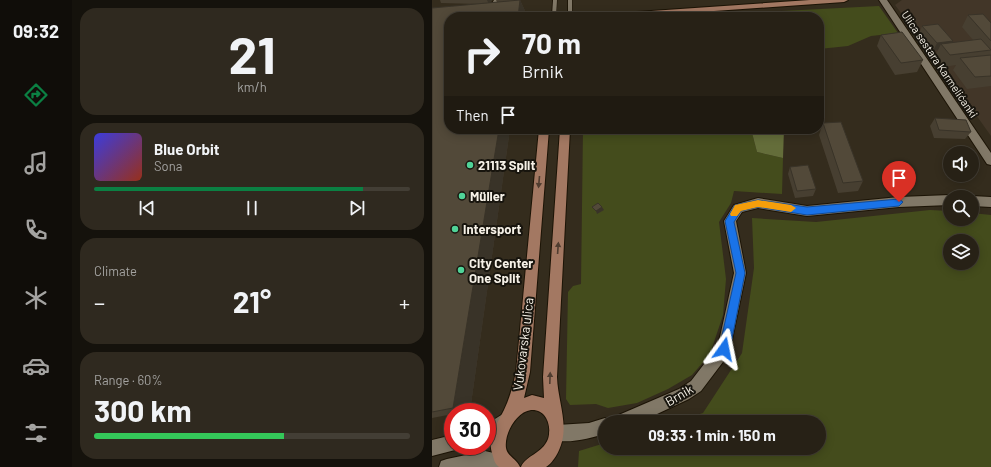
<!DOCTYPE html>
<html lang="en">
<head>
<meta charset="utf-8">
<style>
  :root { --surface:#272116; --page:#2f291f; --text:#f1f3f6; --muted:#a4a3a1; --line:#433e35; --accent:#0b8043 }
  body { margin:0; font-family:Barlow,sans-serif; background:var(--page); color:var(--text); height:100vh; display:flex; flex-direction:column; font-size:15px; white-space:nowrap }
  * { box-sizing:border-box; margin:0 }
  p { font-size:13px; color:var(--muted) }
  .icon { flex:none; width:22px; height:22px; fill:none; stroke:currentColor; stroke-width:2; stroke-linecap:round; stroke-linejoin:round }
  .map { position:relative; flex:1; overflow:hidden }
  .panel { display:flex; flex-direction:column; gap:8px; padding:8px; background:#15120c; width:360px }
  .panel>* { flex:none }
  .top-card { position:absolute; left:12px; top:12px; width:380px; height:122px; border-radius:16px; box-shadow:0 2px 10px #0003,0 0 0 1px var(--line); background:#272116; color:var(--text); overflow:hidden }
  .controls { position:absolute; left:511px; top:146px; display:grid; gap:8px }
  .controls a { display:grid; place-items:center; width:36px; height:36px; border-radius:50%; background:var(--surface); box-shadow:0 2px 10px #0003,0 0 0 1px var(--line); font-size:20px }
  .speed { position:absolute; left:12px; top:403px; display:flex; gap:8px; font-size:20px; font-weight:700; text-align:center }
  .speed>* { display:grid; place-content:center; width:52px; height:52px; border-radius:50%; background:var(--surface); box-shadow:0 2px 10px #0003,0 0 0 1px var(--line); line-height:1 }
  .speed .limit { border:6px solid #d22; background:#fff; color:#111 }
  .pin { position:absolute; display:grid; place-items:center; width:34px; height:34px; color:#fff; margin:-41px -17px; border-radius:50% 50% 50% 0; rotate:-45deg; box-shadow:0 0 4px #0007 }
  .pin .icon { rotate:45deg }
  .me { position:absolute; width:44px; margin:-22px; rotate:12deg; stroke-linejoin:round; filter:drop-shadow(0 0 3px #0008) }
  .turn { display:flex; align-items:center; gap:14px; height:84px; padding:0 12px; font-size:18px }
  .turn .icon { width:52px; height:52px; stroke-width:2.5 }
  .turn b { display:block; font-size:28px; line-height:34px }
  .then { display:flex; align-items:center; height:38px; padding:0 12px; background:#0003; gap:8px; font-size:15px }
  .big { font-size:30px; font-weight:700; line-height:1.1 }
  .panel .tile { flex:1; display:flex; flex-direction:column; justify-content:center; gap:6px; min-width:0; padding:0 14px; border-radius:16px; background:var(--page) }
  .panel .dial { align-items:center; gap:0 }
  .dial b { font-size:52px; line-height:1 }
  .song { display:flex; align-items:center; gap:12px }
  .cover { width:48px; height:48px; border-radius:6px; background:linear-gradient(135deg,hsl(240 70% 55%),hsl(10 70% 35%)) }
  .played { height:4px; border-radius:2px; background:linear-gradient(90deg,var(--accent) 85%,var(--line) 85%) }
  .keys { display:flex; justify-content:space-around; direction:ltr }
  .heat { display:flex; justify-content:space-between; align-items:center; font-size:22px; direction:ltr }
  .charge { height:6px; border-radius:3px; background:linear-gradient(90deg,#34c759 60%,var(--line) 0) }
  .trip { position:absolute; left:166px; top:415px; width:228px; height:40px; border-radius:20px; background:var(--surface); box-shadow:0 2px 10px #0003,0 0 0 1px var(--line); font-weight:700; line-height:40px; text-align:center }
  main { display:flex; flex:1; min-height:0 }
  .dock { display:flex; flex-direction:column; width:72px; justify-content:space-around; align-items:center; background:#100d09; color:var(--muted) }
  .dock .icon { width:28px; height:28px }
  .dock .current { color:var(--accent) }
  .dock b { font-size:18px; color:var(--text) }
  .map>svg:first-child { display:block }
  .industrial { fill:#423628 }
  .green { fill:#444c1c; fill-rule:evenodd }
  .forest { fill:#646d3a }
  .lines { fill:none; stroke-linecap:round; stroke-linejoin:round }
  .lane-casing { stroke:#1c1406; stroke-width:1 }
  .street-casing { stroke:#1c1406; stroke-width:2 }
  .secondary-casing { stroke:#1c1406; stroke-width:2 }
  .lane { fill:#817867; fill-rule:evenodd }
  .street { fill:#817867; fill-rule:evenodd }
  .secondary { fill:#a37862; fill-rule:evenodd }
  .wall { fill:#473f31 }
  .shaded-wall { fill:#393328 }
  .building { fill:#524939; stroke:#393328 }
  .oneway { fill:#503d30 }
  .route { fill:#1a73e8; stroke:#114b97 }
  .slow { fill:#f59e0b }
  .poi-dot { fill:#50d398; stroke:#18150e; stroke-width:1.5 }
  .labels { text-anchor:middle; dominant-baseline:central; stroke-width:4; stroke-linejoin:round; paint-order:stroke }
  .far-street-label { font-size:11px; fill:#f6f1e7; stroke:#18150e }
  .poi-label { font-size:13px; font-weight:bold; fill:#f6f1e7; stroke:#18150e; text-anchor:start }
  .street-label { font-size:13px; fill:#f6f1e7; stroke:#18150e }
</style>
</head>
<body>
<main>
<nav class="dock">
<b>09:32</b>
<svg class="icon current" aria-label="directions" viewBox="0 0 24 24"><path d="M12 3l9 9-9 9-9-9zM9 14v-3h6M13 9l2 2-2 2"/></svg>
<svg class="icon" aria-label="music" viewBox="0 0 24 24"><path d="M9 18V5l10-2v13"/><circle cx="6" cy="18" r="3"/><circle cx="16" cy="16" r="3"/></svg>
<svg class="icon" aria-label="phone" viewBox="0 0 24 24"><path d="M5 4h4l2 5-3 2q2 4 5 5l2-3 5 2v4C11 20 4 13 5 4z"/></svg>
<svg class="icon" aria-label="climate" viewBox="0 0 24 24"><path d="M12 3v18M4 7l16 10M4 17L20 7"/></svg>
<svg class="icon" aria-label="car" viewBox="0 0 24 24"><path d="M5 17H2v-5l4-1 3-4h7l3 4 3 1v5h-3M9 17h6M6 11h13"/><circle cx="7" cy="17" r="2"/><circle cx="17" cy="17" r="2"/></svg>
<svg class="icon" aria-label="filters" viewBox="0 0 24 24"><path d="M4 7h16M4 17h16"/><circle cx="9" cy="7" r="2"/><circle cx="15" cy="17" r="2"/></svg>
</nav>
<section class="panel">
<div class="tile dial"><b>21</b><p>km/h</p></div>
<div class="tile">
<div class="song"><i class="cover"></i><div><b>Blue Orbit</b><p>Sona</p></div></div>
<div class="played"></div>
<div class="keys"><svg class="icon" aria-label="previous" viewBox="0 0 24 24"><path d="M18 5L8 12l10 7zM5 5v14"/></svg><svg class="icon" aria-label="pause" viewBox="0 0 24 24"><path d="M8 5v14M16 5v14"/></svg><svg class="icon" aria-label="next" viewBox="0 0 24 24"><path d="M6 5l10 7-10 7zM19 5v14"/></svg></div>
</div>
<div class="tile"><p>Climate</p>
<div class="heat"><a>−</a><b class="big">21°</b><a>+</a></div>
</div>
<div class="tile"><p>Range · 60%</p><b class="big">300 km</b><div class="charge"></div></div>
</section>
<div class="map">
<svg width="559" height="467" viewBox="0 0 559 467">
  <rect width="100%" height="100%" fill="#342c1d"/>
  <!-- industrial -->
  <path class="industrial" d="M470,0H559V136L510,67L463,5Z"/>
  <!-- green -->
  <path class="green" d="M447,6L466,33L439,36L416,46L387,49V17H234Z
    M151,129H319L325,152L351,158L350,194L302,191L299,203L287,222L294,279L291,315L278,354L260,375L236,389L205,403L176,408L164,404L138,405L134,399L136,292L141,286L149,284Z
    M498,210L518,211V219H540V213L559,215V467H146L147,451L173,443V448H387V422H242L271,413L310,353L322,268L320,218L384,222ZM518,241H540V263H518Z"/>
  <!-- forest -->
  <path class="forest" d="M319,129H352L351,158L325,152Z"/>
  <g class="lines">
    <!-- lane casing -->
    <g class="lane-casing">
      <path id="lane" d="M62,0H66L62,7L61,17H57L58,7Z
        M121,0H125L124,17H120Z
        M136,0H140V17H136Z"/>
    </g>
    <!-- street casing -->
    <g class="street-casing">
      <path id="street" d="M447,0H455L559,153V165L555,164Z
        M518,195L522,197H518V205L467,207L375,216L326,208L310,212L304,221L314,273L297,354L269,391L257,399L208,422H179L182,417L247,389L259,381L286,346L302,273L292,221L302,205L326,198L375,206L467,197Z
        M540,196L559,197V207L540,206V197H538Z
        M74,412L79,415L82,420L79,425L55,441V424Z
        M173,418L179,422H173V434C159,438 134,445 119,439L117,433L119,427L125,425L157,423Z
        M21,435V446H28L27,449L0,456V440Z
        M53,451L79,457L81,463L80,467H7L9,461L15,459Z"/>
    </g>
    <!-- secondary casing -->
    <g class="secondary-casing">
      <path id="secondary" d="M378,0H416L412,2L196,17H157L161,15Z
        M107,129H117L98,372L92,398L100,395L112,398L111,377L128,129H138L125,377C126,405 140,429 124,456C122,459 118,465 114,467C107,467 96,467 89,467C94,455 110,454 116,439C120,427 115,409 99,410C84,412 72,434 74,448C75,456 85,459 88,467H67C63,464 62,460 61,456C54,438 64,426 72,410C78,398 81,385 84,372Z"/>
    </g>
    <!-- lane -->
    <use href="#lane" class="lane"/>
    <!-- street -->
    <use href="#street" class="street"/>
    <!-- secondary -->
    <use href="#secondary" class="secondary"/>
  </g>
  <!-- wall -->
  <path class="wall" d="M8,0H60L58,3L65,2L64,0H88L95,15L94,17H17V129H78L38,411L21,412V414L0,418V8L47,4L9,3Z
    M536,15L559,23V86L535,89L521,70L524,65L511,67L503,56L506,50L501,51L487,34L490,26L521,41L520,43L541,40L530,27Z
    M449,35L491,60L485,72L463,75L445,46Z
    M503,118L539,132L533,139L502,138L498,126Z
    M391,123L431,181L426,191L406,193L387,135Z
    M358,167L384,189L381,196L363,198L356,174Z"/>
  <!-- shaded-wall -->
  <path class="shaded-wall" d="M55,0H60L57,4Z
    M88,0L95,15L94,17H86Z
    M521,41L517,49L509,44L506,50L501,51L505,43Z
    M67,129H78L38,411L21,408Z
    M170,207L172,210L165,214L164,211Z"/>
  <!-- building -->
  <path class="building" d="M88,0L86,17H17V129H67L21,408L0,412V8Z
    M551,14L559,23V41L536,15Z
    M506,24L521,41L505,43L490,26Z
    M470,32L491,60L469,63L449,35Z
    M549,39L559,50L518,55L509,44Z
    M559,55V76L543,77L528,58Z
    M503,118L534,120L539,132L507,130Z
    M409,122L431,181L411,183L391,123Z
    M376,165L384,189L365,191L358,167Z
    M166,203L170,207L164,211L160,207Z"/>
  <!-- one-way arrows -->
  <defs><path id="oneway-solid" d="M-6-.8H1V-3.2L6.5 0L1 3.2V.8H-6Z"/></defs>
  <g class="oneway">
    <use href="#oneway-solid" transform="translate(107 182) rotate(95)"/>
    <use href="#oneway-solid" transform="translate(126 248) rotate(-86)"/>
    <use href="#oneway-solid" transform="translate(118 378) rotate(-88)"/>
  </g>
  <!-- route -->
  <path class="route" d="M467,199L471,202L467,206L375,215L326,207L309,211L302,222L313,273L298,349L296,353L292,354L288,353L287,349L304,273L293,221L303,205L326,200L375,207Z"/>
  <!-- slow -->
  <path class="slow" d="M326,200L359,205L364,208L359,212L326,207L309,211L305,216H299L298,214L303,205Z"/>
  <!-- markers -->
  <g class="poi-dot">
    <circle cx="38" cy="165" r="4"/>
    <circle cx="30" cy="196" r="4"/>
    <circle cx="23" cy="229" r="4"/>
    <circle cx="29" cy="270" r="4"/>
  </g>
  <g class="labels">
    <!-- far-street labels -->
    <g class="far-street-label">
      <text transform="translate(508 64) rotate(56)">Ulica sestara Karmelićanki</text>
    </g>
    <!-- poi labels -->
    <g class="poi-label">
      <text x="46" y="165">21113 Split</text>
      <text x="38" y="196">Müller</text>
      <text x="31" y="229">Intersport</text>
      <text x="37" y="263">City Center<tspan x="37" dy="15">One Split</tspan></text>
    </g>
    <!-- street labels -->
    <g class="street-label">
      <text transform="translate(91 344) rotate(-83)">Vukovarska ulica</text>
      <text transform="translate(247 395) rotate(-30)">Brnik</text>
    </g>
  </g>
</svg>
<div class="controls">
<a><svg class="icon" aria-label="sound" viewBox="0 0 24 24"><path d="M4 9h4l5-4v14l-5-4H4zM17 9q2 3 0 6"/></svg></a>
<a><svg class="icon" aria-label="search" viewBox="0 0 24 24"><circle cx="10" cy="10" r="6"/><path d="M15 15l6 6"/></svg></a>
<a><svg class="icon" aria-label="layers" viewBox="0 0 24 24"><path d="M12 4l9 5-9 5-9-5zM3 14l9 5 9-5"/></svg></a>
</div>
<div class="speed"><div class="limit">30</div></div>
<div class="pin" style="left:467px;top:202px;background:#d93025"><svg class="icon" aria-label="arrive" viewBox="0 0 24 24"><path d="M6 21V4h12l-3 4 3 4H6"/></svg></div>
<svg class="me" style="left:292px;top:349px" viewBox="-20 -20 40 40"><path d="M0-17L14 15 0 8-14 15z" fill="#1a73e8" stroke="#fff" stroke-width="4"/></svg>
<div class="trip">09:33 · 1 min · 150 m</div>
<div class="top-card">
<div class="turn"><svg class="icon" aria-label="right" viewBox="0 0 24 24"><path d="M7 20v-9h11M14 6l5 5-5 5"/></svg><div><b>70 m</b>Brnik</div></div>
<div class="then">Then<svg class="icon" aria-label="arrive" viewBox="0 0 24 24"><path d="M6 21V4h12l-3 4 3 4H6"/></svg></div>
</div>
</div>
</main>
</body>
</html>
